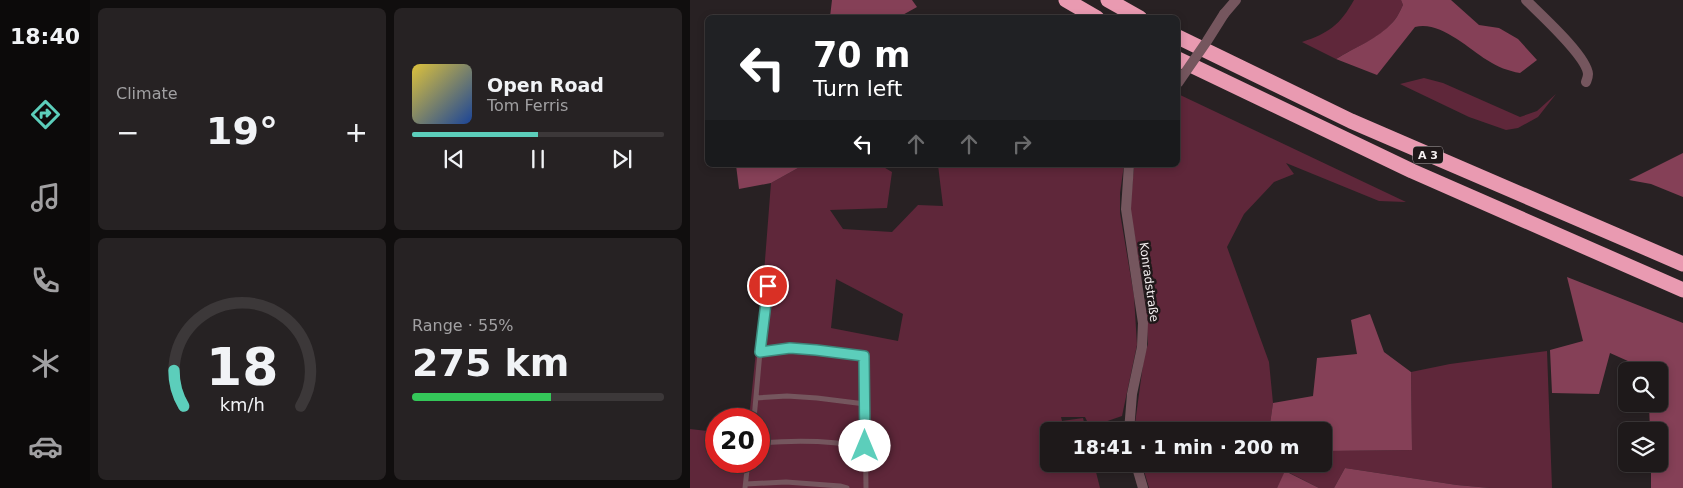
<!DOCTYPE html>
<html lang="en">
<head>
<meta charset="utf-8">
<style>
  :root { --surface:#1e191a; --page:#262223; --text:#f1f3f6; --muted:#a1a0a2; --line:#3c3839; --accent:#5ccebb }
  body { margin:0; font-family:"DejaVu Sans",sans-serif; background:var(--page); color:var(--text); height:100vh; display:flex; flex-direction:column; font-size:19px; white-space:nowrap }
  * { box-sizing:border-box; margin:0 }
  p { font-size:16px; color:var(--muted) }
  .icon { flex:none; width:28px; height:28px; fill:none; stroke:currentColor; stroke-width:2; stroke-linecap:round; stroke-linejoin:round }
  .map { position:relative; flex:1; overflow:hidden }
  .details { display:flex; flex-direction:column; gap:8px; padding:8px; background:#100e0e; width:600px }
  .details>* { flex:none }
  .hud { position:absolute; left:15px; top:15px; width:475px; height:152px; border-radius:8px; box-shadow:0 2px 8px #0003,0 0 0 1px var(--line); background:#202124; color:#fff; overflow:hidden }
  .controls { position:absolute; left:928px; top:362px; display:grid; gap:10px }
  .controls a { display:grid; place-items:center; width:50px; height:50px; border-radius:8px; background:var(--surface); box-shadow:0 2px 8px #0003,0 0 0 1px var(--line); font-size:25px }
  .speed { position:absolute; left:15px; top:408px; display:flex; gap:10px; font-size:25px; font-weight:700; text-align:center }
  .speed>* { display:grid; place-content:center; width:65px; height:65px; border-radius:50%; background:var(--surface); box-shadow:0 2px 8px #0003,0 0 0 1px var(--line); line-height:1 }
  .speed .limit { border:8px solid #d22; background:#fff; color:#111 }
  .pin { position:absolute; display:grid; place-items:center; width:42px; height:42px; color:#fff; margin:-21px; border:2px solid #fff; border-radius:50%; box-shadow:0 1px 5px #0007 }
  .me { position:absolute; width:55px; margin:-28px; rotate:0deg; stroke-linejoin:round; filter:drop-shadow(0 0 4px #0008) }
  .turn { display:flex; align-items:center; gap:18px; height:105px; padding:0 25px; font-size:22px }
  .turn .icon { width:65px; height:65px; stroke-width:2.5 }
  .turn b { display:block; font-size:35px; line-height:42px }
  .lanes { display:flex; align-items:center; height:48px; padding:0 25px; background:#0003; justify-content:center; gap:25px; direction:ltr }
  .lanes .off { opacity:.35 }
  .big { font-size:38px; font-weight:700; line-height:1.1 }
  .details .tile { flex:1; display:flex; flex-direction:column; justify-content:center; gap:8px; min-width:0; padding:0 18px; border-radius:8px; background:var(--page) }
  .details .dial { align-items:center; gap:0 }
  .dial svg { height:130px; overflow:visible; fill:none; stroke:var(--line); stroke-width:7; stroke-linecap:round; text-anchor:middle }
  .dial text { fill:var(--text); stroke:none }
  .song { display:flex; align-items:center; gap:15px }
  .cover { width:60px; height:60px; border-radius:8px; background:linear-gradient(135deg,hsl(50 70% 55%),hsl(220 70% 35%)) }
  .played { height:5px; border-radius:2px; background:linear-gradient(90deg,var(--accent) 50%,var(--line) 50%) }
  .keys { display:flex; justify-content:space-around; direction:ltr }
  .heat { display:flex; justify-content:space-between; align-items:center; font-size:28px; direction:ltr }
  .charge { height:8px; border-radius:4px; background:linear-gradient(90deg,#34c759 55%,var(--line) 0) }
  .details .tiles { flex:1; display:grid; gap:8px; grid-template-columns:repeat(2,1fr) }
  .trip { position:absolute; left:350px; top:422px; width:292px; height:50px; border-radius:8px; background:var(--surface); box-shadow:0 2px 8px #0003,0 0 0 1px var(--line); font-weight:700; line-height:50px; text-align:center }
  main { display:flex; flex:1; min-height:0 }
  .tab-bar { display:flex; flex-direction:column; width:90px; justify-content:space-around; align-items:center; background:#0c0a0a; color:var(--muted) }
  .tab-bar .icon { width:35px; height:35px }
  .tab-bar .active { color:var(--accent) }
  .tab-bar b { font-size:22px; color:var(--text) }
  .map>svg:first-child { display:block }
  .green { fill:#5f273a; fill-rule:evenodd }
  .forest { fill:#854057 }
  .lines { fill:none; stroke-linecap:round; stroke-linejoin:round }
  .service { stroke:#75565e; stroke-width:5 }
  .minor { stroke:#75565e; stroke-width:10 }
  .motorway { stroke:#e99ab1; stroke-width:15 }
  .minor-bridge { stroke:#75565e; stroke-width:10 }
  .route-casing { stroke:#3c867a; stroke-width:12 }
  .route { stroke:#5ccebb; stroke-width:9 }
  .labels { text-anchor:middle; dominant-baseline:central; stroke-width:5; stroke-linejoin:round; paint-order:stroke }
  .shield { fill:#1f1819; stroke:#b5afb0; stroke-width:1 }
  .shield-label { font-size:11px; font-weight:bold; fill:#f5f0f1 }
  .street-label { font-size:12px; fill:#f5f0f1; stroke:#1f1819 }
</style>
</head>
<body>
<main>
<nav class="tab-bar">
<b>18:40</b>
<svg class="icon active" aria-label="directions" viewBox="0 0 24 24"><path d="M12 3l9 9-9 9-9-9zM9 14v-3h6M13 9l2 2-2 2"/></svg>
<svg class="icon" aria-label="music" viewBox="0 0 24 24"><path d="M9 18V5l10-2v13"/><circle cx="6" cy="18" r="3"/><circle cx="16" cy="16" r="3"/></svg>
<svg class="icon" aria-label="phone" viewBox="0 0 24 24"><path d="M5 4h4l2 5-3 2q2 4 5 5l2-3 5 2v4C11 20 4 13 5 4z"/></svg>
<svg class="icon" aria-label="climate" viewBox="0 0 24 24"><path d="M12 3v18M4 7l16 10M4 17L20 7"/></svg>
<svg class="icon" aria-label="car" viewBox="0 0 24 24"><path d="M5 17H2v-5l4-1 3-4h7l3 4 3 1v5h-3M9 17h6M6 11h13"/><circle cx="7" cy="17" r="2"/><circle cx="17" cy="17" r="2"/></svg>
</nav>
<section class="details">
<div class="tiles">
<div class="tile"><p>Climate</p>
<div class="heat"><a>−</a><b class="big">19°</b><a>+</a></div>
</div>
<div class="tile">
<div class="song"><i class="cover"></i><div><b>Open Road</b><p>Tom Ferris</p></div></div>
<div class="played"></div>
<div class="keys"><svg class="icon" aria-label="previous" viewBox="0 0 24 24"><path d="M18 5L8 12l10 7zM5 5v14"/></svg><svg class="icon" aria-label="pause" viewBox="0 0 24 24"><path d="M8 5v14M16 5v14"/></svg><svg class="icon" aria-label="next" viewBox="0 0 24 24"><path d="M6 5l10 7-10 7zM19 5v14"/></svg></div>
</div>
<div class="tile dial"><svg viewBox="0 0 100 80">
<path d="M14 69A42 42 0 1 1 86 69"/>
<path d="M14 69A42 42 0 0 1 8 47" stroke="#5ccebb"/>
<text x="50" y="56" font-size="32" font-weight="700">18</text>
<text x="50" y="72" font-size="11">km/h</text>
</svg></div>
<div class="tile"><p>Range · 55%</p><b class="big">275 km</b><div class="charge"></div></div>
</div>
</section>
<div class="map">
<svg width="993" height="488" viewBox="0 0 993 488">
  <rect width="100%" height="100%" fill="#282123"/>
  <!-- green -->
  <path class="green" d="M664,0H711L713,5C710,11 707,18 703,22C689,39 665,47 646,59L612,42C639,33 650,25 664,0Z
    M734,78L753,83L830,117L847,111L866,94L848,117L828,128L816,130L779,117L710,84Z
    M488,94L716,202L689,201L596,163L604,174L584,182L554,214L537,247L579,362L583,403L579,431H444L454,357L458,344L455,296L440,209L444,167V165H488Z
    M110,165H190L202,172L197,208L140,210L153,229L202,232L228,205L253,206L248,165H434L430,193V213L444,296L447,345L432,416L400,427L395,417H371L372,421L393,418L396,431H359V464H404L410,488H0V429L26,432V461H69V419H59L74,273L81,183L108,168ZM146,279L213,314L208,341L141,328Z
    M857,351L862,488H800L767,485L655,468L644,488H629L596,471L587,488H459L452,464H634V451L722,450L721,372L760,364Z"/>
  <!-- forest -->
  <path class="forest" d="M142,0H222L227,7L209,17H140Z
    M711,0H761L789,25L809,28L828,39L847,60L830,73C818,71 808,67 797,60C778,48 749,20 725,27L687,75L646,59C665,47 688,39 703,22C707,18 710,11 713,5Z
    M993,153V197L961,184L939,180Z
    M46,165H110L108,168L81,183L49,189Z
    M877,277L993,323V488H961V464H969V431H960L959,404H969V371H958V370L920,353L909,394L862,393L860,350L893,341Z
    M680,314L694,352L721,372L722,450L634,451V431H579L583,403L623,396L627,358L667,354L661,320Z
    M655,468L767,485L800,488H644Z
    M595,471L629,488H587Z"/>
  <g class="lines">
    <!-- service -->
    <path class="service" d="M70,352L78,286
      M175,404L176,488
      M64,419L70,352L100,348L126,350L175,356V404L127,398L97,396L66,398
      M409,431L440,423
      M69,443C104,440 140,440 175,447
      M56,484L96,482L150,486L157,488
      M55,488L58,461"/>
    <!-- minor -->
    <path class="minor" d="M836,0C850,14 897,56 898,74C898,77 897,79 896,82
      M534,14L546,0
      M439,431L442,394L452,347L453,323L436,209L439,165
      M446,464L453,488"/>
    <!-- motorway -->
    <path class="motorway" d="M376,0L407,18
      M418,0L450,18
      M488,37L661,121L993,264
      M488,59L722,171L993,290"/>
    <!-- minor-bridge -->
    <path class="minor-bridge" d="M488,83L517,41L534,14"/>
  </g>
  <g class="lines">
    <!-- route casing -->
    <g class="route-casing">
      <path id="route" d="M78,286L70,352L100,348L126,350L174,356L175,446"/>
    </g>
    <!-- route -->
    <use href="#route" class="route"/>
  </g>
  <g class="labels">
    <!-- shield labels -->
    <rect class="shield" x="723" y="146.5" width="30" height="17" rx="4"/>
    <g class="shield-label">
      <text x="738" y="155">A 3</text>
    </g>
    <!-- street labels -->
    <g class="street-label">
      <text transform="translate(459 282) rotate(82)">Konradstraße</text>
    </g>
  </g>
</svg>
<div class="controls">
<a><svg class="icon" aria-label="search" viewBox="0 0 24 24"><circle cx="10" cy="10" r="6"/><path d="M15 15l6 6"/></svg></a>
<a><svg class="icon" aria-label="layers" viewBox="0 0 24 24"><path d="M12 4l9 5-9 5-9-5zM3 14l9 5 9-5"/></svg></a>
</div>
<div class="speed"><div class="limit">20</div></div>
<div class="pin" style="left:78px;top:286px;background:#d93025"><svg class="icon" aria-label="arrive" viewBox="0 0 24 24"><path d="M6 21V4h12l-3 4 3 4H6"/></svg></div>
<svg class="me" style="left:175px;top:446px" viewBox="-20 -20 40 40"><circle r="19" fill="#fff"/><path d="M0-13L10 11 0 6-10 11z" fill="#5ccebb"/></svg>
<div class="trip">18:41 · 1 min · 200 m</div>
<div class="hud">
<div class="turn"><svg class="icon" aria-label="left" viewBox="0 0 24 24"><path d="M17 20v-9H6M10 6l-5 5 5 5"/></svg><div><b>70 m</b>Turn left</div></div>
<div class="lanes"><svg class="icon" aria-label="left" viewBox="0 0 24 24"><path d="M17 20v-9H6M10 6l-5 5 5 5"/></svg><svg class="icon off" aria-label="ahead" viewBox="0 0 24 24"><path d="M12 20V5M6 11l6-6 6 6"/></svg><svg class="icon off" aria-label="ahead" viewBox="0 0 24 24"><path d="M12 20V5M6 11l6-6 6 6"/></svg><svg class="icon off" aria-label="right" viewBox="0 0 24 24"><path d="M7 20v-9h11M14 6l5 5-5 5"/></svg></div>
</div>
</div>
</main>
</body>
</html>
